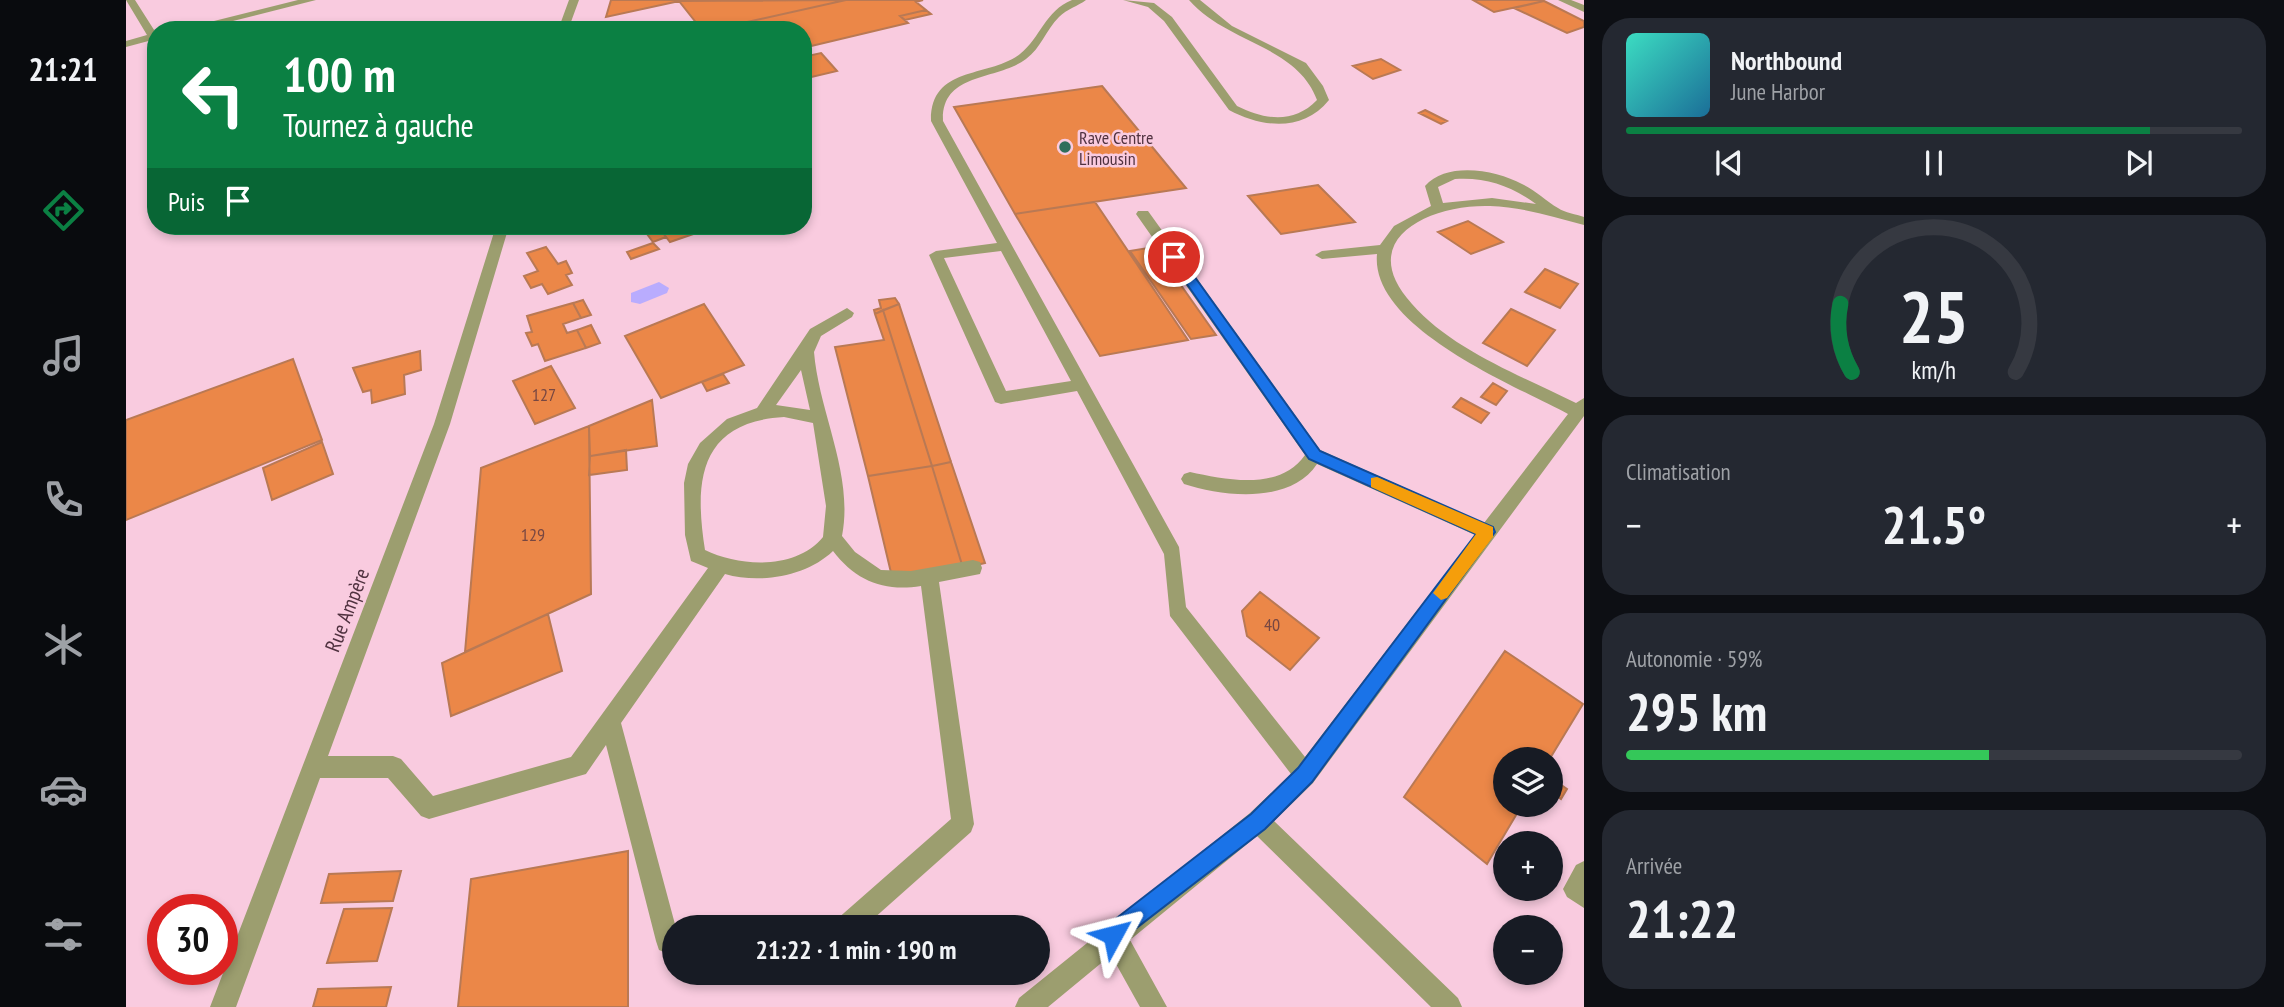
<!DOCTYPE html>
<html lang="fr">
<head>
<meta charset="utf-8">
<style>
  :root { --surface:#171b24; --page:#242831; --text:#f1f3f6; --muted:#9ea1a6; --line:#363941; --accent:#0b8043 }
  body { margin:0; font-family:"PT Sans Narrow",sans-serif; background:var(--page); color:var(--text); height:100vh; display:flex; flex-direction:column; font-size:26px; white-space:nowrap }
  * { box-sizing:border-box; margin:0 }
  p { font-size:23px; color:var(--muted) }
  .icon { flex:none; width:38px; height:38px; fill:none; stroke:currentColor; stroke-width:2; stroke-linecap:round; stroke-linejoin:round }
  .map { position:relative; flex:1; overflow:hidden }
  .panel { display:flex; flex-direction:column; gap:18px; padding:18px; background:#0d0f14; width:700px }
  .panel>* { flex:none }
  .guide { position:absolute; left:21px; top:21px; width:665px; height:214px; border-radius:28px; box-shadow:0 4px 10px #0003; background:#0b8043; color:#fff; overflow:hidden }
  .tools { position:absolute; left:1367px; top:747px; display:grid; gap:14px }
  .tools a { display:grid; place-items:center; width:70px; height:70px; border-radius:50%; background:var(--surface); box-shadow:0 4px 10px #0003; font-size:35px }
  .speed { position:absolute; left:21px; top:894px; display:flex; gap:14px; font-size:35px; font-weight:700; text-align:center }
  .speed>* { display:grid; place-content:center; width:91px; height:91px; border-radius:50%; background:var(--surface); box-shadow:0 4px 10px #0003; line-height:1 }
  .speed .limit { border:10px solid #d22; background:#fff; color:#111 }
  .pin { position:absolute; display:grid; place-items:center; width:60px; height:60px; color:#fff; margin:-30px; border:4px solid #fff; border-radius:50%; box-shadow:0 2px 7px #0007 }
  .me { position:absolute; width:77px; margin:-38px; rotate:52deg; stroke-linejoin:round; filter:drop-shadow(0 0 5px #0008) }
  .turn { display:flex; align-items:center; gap:24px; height:147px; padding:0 21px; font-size:32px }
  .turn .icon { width:91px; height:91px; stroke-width:2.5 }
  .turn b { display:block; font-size:49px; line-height:60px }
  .then { display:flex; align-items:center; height:66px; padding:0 21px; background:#0003; gap:14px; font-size:26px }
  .big { font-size:52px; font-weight:700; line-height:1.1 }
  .panel .tile { flex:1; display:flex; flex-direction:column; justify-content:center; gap:10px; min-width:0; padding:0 24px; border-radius:28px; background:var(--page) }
  .panel .dial { align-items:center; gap:0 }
  .dial svg { height:182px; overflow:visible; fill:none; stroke:var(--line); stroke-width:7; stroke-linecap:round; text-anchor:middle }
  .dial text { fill:var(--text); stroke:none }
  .song { display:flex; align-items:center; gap:21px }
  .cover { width:84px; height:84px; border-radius:10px; background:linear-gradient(135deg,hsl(170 70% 55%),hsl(200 70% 35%)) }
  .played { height:7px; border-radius:4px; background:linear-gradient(90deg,var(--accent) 85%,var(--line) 85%) }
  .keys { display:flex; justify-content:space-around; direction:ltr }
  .heat { display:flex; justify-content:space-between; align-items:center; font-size:38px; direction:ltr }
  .charge { height:10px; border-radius:5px; background:linear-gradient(90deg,#34c759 59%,var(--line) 0) }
  .trip { position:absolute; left:536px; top:915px; width:388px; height:70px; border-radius:35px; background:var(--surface); box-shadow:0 4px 10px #0003; font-weight:700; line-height:70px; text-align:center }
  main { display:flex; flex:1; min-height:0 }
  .dock { display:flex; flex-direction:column; width:126px; justify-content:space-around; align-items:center; background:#090b0e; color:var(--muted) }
  .dock .icon { width:49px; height:49px }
  .dock .active { color:var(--accent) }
  .dock b { font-size:32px; color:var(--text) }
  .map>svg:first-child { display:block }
  .water { fill:#b9acfe }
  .building { fill:#eb8748; stroke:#b97954; stroke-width:2 }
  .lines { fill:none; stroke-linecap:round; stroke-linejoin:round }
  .minor { fill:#9c9e6f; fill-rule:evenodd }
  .route { fill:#1a73e8; stroke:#114b97; stroke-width:2 }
  .slow { fill:#f59e0b }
  .poi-dot { fill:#306e5b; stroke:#f9cbdf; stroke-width:2.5 }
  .labels { text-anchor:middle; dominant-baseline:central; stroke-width:5; stroke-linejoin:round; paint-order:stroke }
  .far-poi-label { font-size:18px; fill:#503240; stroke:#f9cbdf; text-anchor:start }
  .number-label { font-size:18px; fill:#774742 }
  .street-label { font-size:21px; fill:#503240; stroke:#f9cbdf }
</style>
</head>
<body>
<main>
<nav class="dock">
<b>21:21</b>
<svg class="icon active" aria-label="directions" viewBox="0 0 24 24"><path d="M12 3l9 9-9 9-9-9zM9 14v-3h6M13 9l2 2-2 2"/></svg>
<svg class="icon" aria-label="music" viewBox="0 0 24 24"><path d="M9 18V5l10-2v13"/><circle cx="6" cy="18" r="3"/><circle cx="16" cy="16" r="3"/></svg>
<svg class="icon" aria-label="phone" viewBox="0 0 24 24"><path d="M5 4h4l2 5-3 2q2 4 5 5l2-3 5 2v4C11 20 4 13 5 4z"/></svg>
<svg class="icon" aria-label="climate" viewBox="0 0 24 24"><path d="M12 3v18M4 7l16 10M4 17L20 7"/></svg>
<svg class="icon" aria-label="car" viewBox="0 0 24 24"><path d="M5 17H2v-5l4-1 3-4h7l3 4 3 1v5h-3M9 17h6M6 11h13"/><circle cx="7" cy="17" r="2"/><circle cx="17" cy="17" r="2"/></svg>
<svg class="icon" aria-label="filters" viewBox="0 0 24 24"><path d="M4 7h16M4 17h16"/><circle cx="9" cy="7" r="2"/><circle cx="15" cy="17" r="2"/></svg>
</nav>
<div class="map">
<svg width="1458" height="1007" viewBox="0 0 1458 1007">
  <rect width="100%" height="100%" fill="#f9cbdf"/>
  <!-- water -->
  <path class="water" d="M533,282L543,288L541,293L514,304L505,302V293Z"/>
  <!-- building -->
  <path class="building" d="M485,0H558L480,17Z
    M720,0H797L790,2L800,10L774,16L782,23L677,48V30H585Z
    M720,0L585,30H576L553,1Z
    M1347,0H1417L1418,1L1368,12Z
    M1418,1L1458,21V27L1441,33L1388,8Z
    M800,10L805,14L779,20L774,16Z
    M695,53L711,71L677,79V57Z
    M1255,59L1274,70L1247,79L1227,66Z
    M976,86L1060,188L889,214L828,107Z
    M1299,110L1321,121L1315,124L1293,113Z
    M1192,185L1229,222L1155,234L1122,196Z
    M969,202L1062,340L974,356L889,214Z
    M1342,221L1377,242L1345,254L1312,232Z
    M542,226H571L576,231L544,242L534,229Z
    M534,229L540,237L527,242L521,234Z
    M527,243L533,249L505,259L501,252Z
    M420,247L432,264L440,261L446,273L440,275L446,285L422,294L416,284L405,288L398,276L412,271L401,253Z
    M1028,247L1090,335L1065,339L1004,251Z
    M1419,269L1452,284L1434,308L1399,292Z
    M769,298L773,304L749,314L748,310L755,308L753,300Z
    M457,300L465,315L455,318L447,303Z
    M447,303L455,318L437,324L441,333L451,330L460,348L419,361L412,344L406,346L400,333L406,332L401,316Z
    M578,304L618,365L535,398L499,336Z
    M773,304L825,462L806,466L757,310Z
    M1385,309L1429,330L1401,366L1357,343Z
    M757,310L806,466L742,476L709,347L758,340L749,314Z
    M465,325L474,343L460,348L451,330Z
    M294,351L295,370L278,375L279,394L246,403L245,390L237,392L227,368Z
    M167,359L196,440L0,520V420Z
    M425,366L449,408L409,424L387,381Z
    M597,374L603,383L581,391L576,382Z
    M1367,383L1381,391L1370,405L1355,397Z
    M1335,398L1363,413L1355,423L1327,407Z
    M526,400L531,446L464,456L463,426Z
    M463,426L465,594L339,652L355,468Z
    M196,442L207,474L146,500L137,468Z
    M500,450L501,470L463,475L464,456Z
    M825,462L859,563L837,568L806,466Z
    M806,466L837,568L767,581L742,476Z
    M1134,592L1193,638L1164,670L1121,636L1116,611Z
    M422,614L436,671L325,716L316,663Z
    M1379,651L1457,704L1423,760H1379V805H1396L1361,864L1278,797Z
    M1424,777L1441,789L1435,799L1424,791Z
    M502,851V1007H332L345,879Z
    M275,871L267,901L195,903L203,874Z
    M266,908L251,961L201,963L218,909Z
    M265,987L260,1007H187L192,989Z"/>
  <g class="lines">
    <!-- minor -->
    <path class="minor" d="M0,0H9L30,33V39L0,47V41L21,35Z
      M172,0H190L71,30H52Z
      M443,0H453L442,30H432Z
      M946,0H960C952,6 941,9 933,17C920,30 915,48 900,59C871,81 815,72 817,121L1053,547L1060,607L1179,757L1349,535L1191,464C1165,504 1098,497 1058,484L1055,479L1058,474L1064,472C1101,480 1154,491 1179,455L1010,214L1012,211H1022L1194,450L1358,523L1442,414C1388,385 1244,327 1251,254L1196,259L1189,255L1196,251L1254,245L1268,226L1305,206L1299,186C1321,161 1370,170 1396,184C1409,190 1420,201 1432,208C1439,213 1450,214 1458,217V225C1427,217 1397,207 1364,206C1304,204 1227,239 1286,304C1326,350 1396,376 1450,403L1458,398V416L1187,783L1148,821L1332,998L1336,1007H1305L1131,836L1004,940L1041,1007H1014L985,955L922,1007H889L893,998L976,931L978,926L987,923L1124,813L1165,774L1044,616L1038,554L951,391L875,404L869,402L803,255L810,251L871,243L805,121C804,65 863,78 894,54C915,37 919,11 946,0ZM1329,179C1361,177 1385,186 1410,204L1366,198L1317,203L1312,187ZM875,251L945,381L880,391L818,258Z
      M997,0L1028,3L1046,17L1111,106C1139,120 1168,124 1191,100C1171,45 1100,43 1063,0H1074L1106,26L1180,63L1197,86L1203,100C1177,132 1137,128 1103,110L1038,21L1022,7Z
      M1432,0H1445L1458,5V12Z
      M370,226H383L324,424L202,756H267L275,759L307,796L445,757L582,568L565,561L559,535L558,483L562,464L574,443L601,419L631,408L684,329L721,308L728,313L726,317L695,336L688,352C693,413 728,474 716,536L729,552L755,570L785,571L847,560L854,562L856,568L854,574L813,582L848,824L845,832L737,928H706L710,920L825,819L795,586C758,592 730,581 707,551C680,577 633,584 599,574L495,723L550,928H548V956L533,950L530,941L480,745L460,774L303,819L295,816L262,778H194L110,1007H84L308,424ZM675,370L684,410L650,405ZM658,417L687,423L700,506L697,537C670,570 614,567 579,550C568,481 573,422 658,417Z
      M1458,861V908L1441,897L1437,889L1450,865Z"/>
  </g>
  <!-- route -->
  <path class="route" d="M1048,253L1053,255L1194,451L1367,527L1369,532L1186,782L1139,829L987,946L979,943L976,935L979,927L1125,814L1172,768L1350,534L1183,459L1044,260V255Z"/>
  <!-- slow -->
  <path class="slow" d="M1251,477L1367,527V537L1321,598L1315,600L1307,593L1350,534L1245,487V478Z"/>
  <!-- markers -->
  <circle class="poi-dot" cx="939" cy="147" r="7"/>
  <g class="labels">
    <!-- far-poi labels -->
    <g class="far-poi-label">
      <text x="953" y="137">Rave Centre<tspan x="953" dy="21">Limousin</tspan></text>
    </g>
    <!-- number labels -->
    <g class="number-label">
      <text x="418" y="394">127</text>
      <text x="407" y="534">129</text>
      <text x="1146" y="624">40</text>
    </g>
    <!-- street labels -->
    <g class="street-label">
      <text transform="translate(221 610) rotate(-69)">Rue Ampère</text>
    </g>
  </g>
</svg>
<div class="tools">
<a><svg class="icon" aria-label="layers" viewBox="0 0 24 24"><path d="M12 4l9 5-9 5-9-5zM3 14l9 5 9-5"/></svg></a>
<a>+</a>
<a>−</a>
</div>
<div class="speed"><div class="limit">30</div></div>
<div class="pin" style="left:1048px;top:257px;background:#d93025"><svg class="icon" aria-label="arrive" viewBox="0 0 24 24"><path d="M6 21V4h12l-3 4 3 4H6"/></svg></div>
<svg class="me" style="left:987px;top:935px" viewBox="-20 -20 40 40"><path d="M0-17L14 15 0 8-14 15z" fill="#1a73e8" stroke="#fff" stroke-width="4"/></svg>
<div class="trip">21:22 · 1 min · 190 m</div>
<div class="guide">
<div class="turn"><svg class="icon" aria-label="left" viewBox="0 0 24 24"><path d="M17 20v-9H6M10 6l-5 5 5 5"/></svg><div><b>100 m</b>Tournez à gauche</div></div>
<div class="then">Puis<svg class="icon" aria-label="arrive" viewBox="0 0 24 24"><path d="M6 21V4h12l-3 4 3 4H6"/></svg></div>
</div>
</div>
<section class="panel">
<div class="tile">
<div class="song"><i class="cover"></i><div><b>Northbound</b><p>June Harbor</p></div></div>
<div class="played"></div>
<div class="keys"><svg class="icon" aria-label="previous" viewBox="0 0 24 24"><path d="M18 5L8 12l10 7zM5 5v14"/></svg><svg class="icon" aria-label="pause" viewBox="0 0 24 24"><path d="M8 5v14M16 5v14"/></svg><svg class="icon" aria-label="next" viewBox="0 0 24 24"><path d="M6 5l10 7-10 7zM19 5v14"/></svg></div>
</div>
<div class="tile dial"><svg viewBox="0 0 100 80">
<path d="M14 69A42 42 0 1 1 86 69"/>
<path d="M14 69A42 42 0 0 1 9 39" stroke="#0b8043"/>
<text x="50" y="56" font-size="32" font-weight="700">25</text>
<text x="50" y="72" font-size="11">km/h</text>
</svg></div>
<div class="tile"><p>Climatisation</p>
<div class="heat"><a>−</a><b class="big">21.5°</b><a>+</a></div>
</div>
<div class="tile"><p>Autonomie · 59%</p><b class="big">295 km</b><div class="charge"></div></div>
<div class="tile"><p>Arrivée</p><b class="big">21:22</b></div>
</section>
</main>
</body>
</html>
